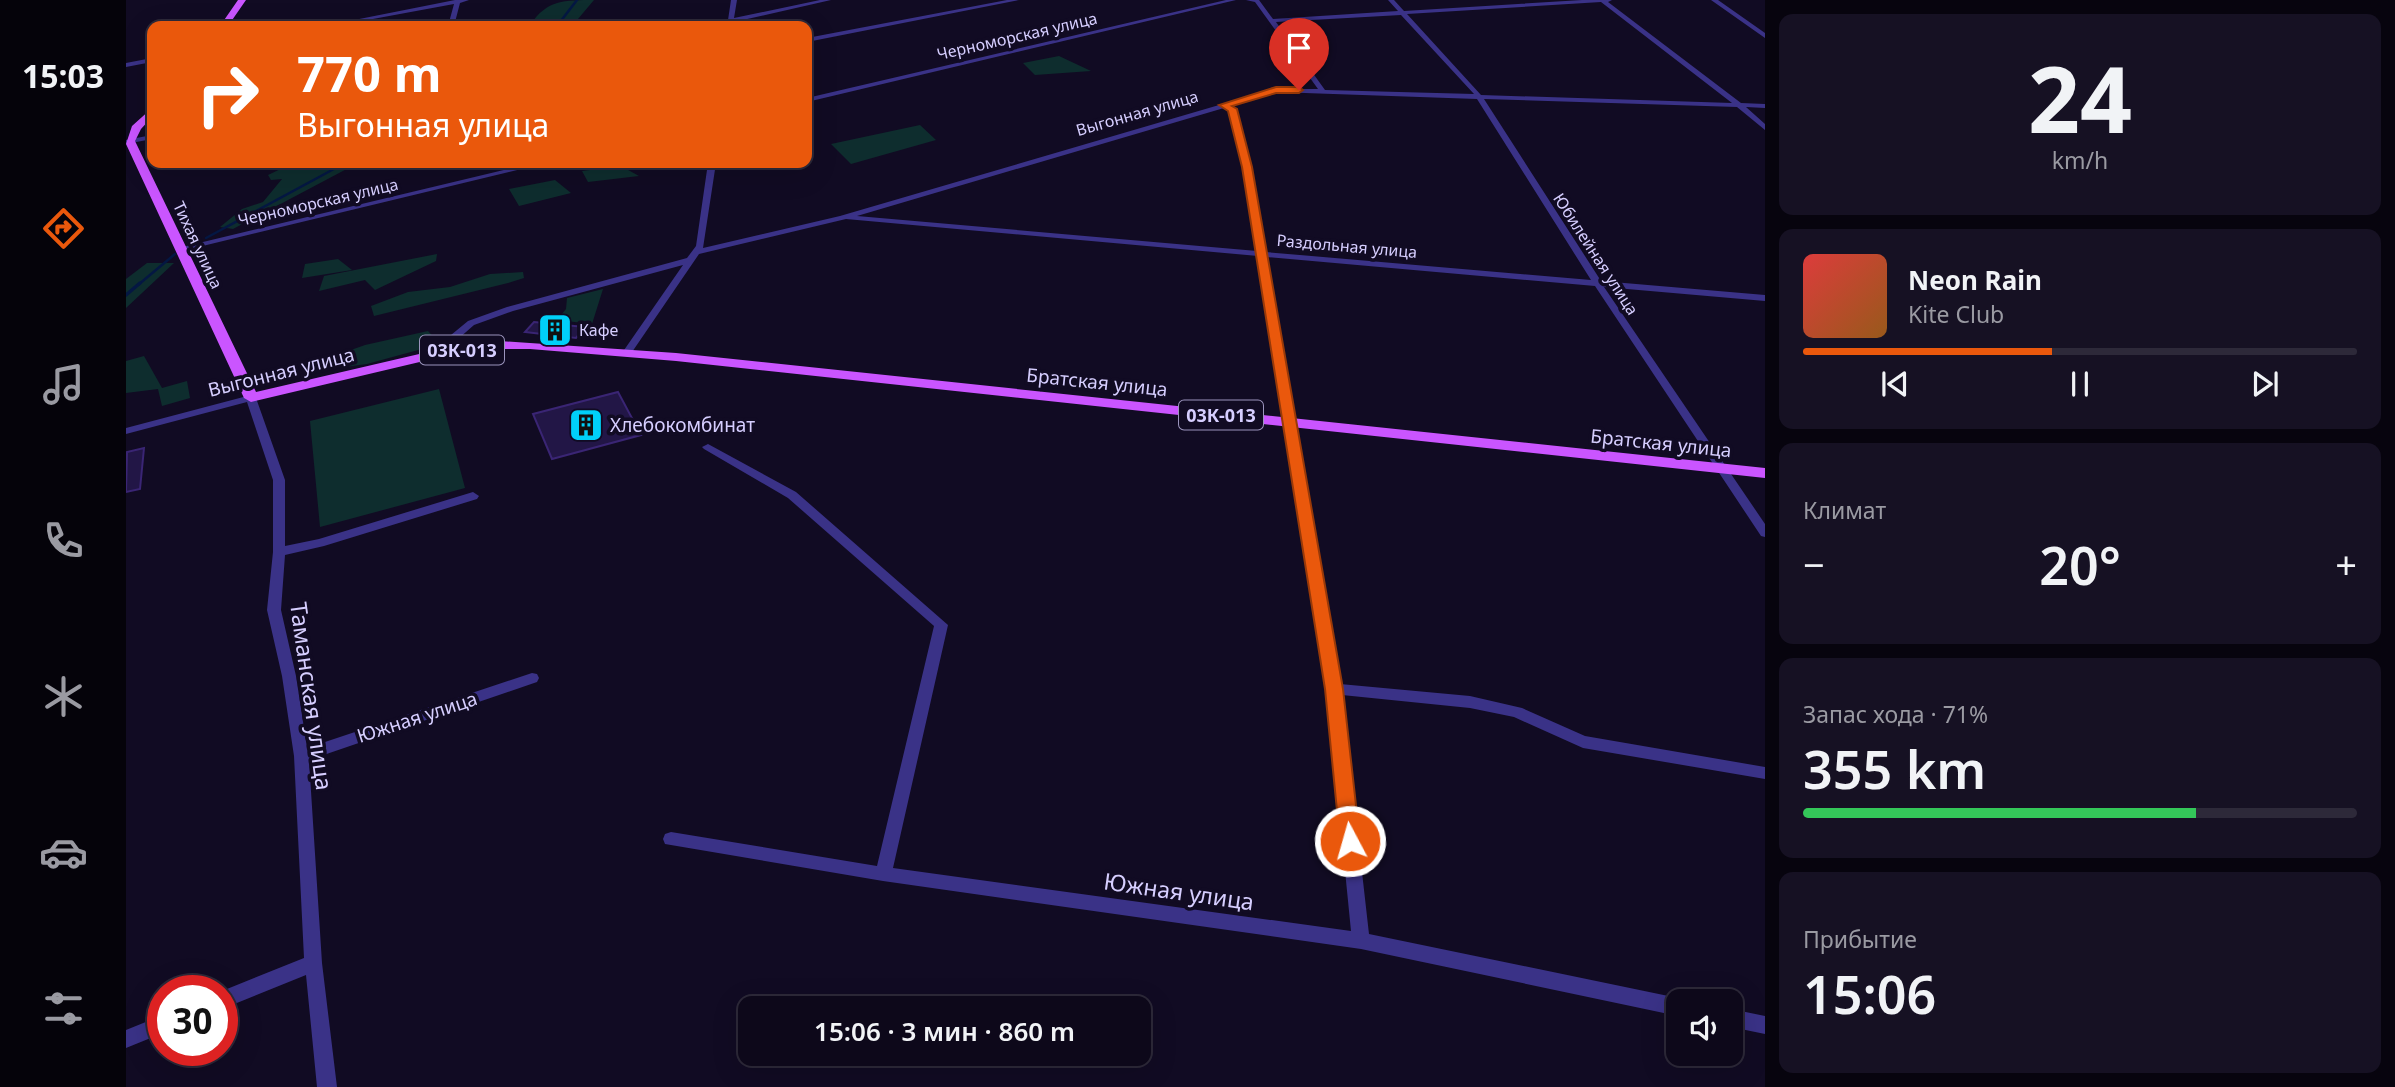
<!DOCTYPE html>
<html lang="ru">
<head>
<meta charset="utf-8">
<style>
  :root { --surface:#0d081a; --page:#161123; --text:#f1f3f6; --muted:#9a9aa2; --line:#2d2939; --accent:#ea580c }
  body { margin:0; font-family:"Noto Sans",sans-serif; background:var(--page); color:var(--text); height:100vh; display:flex; flex-direction:column; font-size:26px; white-space:nowrap }
  * { box-sizing:border-box; margin:0 }
  p { font-size:23px; color:var(--muted) }
  .icon { flex:none; width:38px; height:38px; fill:none; stroke:currentColor; stroke-width:2; stroke-linecap:round; stroke-linejoin:round }
  .map { position:relative; flex:1; overflow:hidden }
  .drawer { display:flex; flex-direction:column; gap:14px; padding:14px; background:#07040e; width:630px }
  .drawer>* { flex:none }
  .banner { position:absolute; left:21px; top:21px; width:665px; height:147px; border-radius:14px; box-shadow:0 7px 28px #0002,0 0 0 2px var(--line); background:#ea580c; color:#fff; overflow:hidden }
  .buttons { position:absolute; left:1540px; top:989px; display:grid; gap:14px }
  .buttons a { display:grid; place-items:center; width:77px; height:77px; border-radius:14px; background:var(--surface); box-shadow:0 7px 28px #0002,0 0 0 2px var(--line); font-size:35px }
  .speed { position:absolute; left:21px; top:975px; display:flex; gap:14px; font-size:35px; font-weight:700; text-align:center }
  .speed>* { display:grid; place-content:center; width:91px; height:91px; border-radius:50%; background:var(--surface); box-shadow:0 7px 28px #0002,0 0 0 2px var(--line); line-height:1 }
  .speed .limit { border:10px solid #d22; background:#fff; color:#111 }
  .pin { position:absolute; display:grid; place-items:center; width:60px; height:60px; color:#fff; margin:-72px -30px; border-radius:50% 50% 50% 0; rotate:-45deg; box-shadow:0 0 7px #0007 }
  .pin .icon { rotate:45deg }
  .me { position:absolute; width:77px; margin:-38px; rotate:354deg; stroke-linejoin:round; filter:drop-shadow(0 0 5px #0008) }
  .turn { display:flex; align-items:center; gap:24px; height:147px; padding:0 35px; font-size:32px }
  .turn .icon { width:91px; height:91px; stroke-width:2.5 }
  .turn b { display:block; font-size:49px; line-height:60px }
  .big { font-size:52px; font-weight:600; line-height:1.1 }
  .drawer .tile { flex:1; display:flex; flex-direction:column; justify-content:center; gap:10px; min-width:0; padding:0 24px; border-radius:14px; background:var(--page) }
  .drawer .dial { align-items:center; gap:0 }
  .dial b { font-size:91px; line-height:1 }
  .song { display:flex; align-items:center; gap:21px }
  .cover { width:84px; height:84px; border-radius:10px; background:linear-gradient(135deg,hsl(0 70% 55%),hsl(30 70% 35%)) }
  .played { height:7px; border-radius:4px; background:linear-gradient(90deg,var(--accent) 45%,var(--line) 45%) }
  .keys { display:flex; justify-content:space-around; direction:ltr }
  .heat { display:flex; justify-content:space-between; align-items:center; font-size:38px; direction:ltr }
  .charge { height:10px; border-radius:5px; background:linear-gradient(90deg,#34c759 71%,var(--line) 0) }
  .trip { position:absolute; left:612px; top:996px; width:413px; height:70px; border-radius:14px; background:var(--surface); box-shadow:0 7px 28px #0002,0 0 0 2px var(--line); font-weight:600; line-height:70px; text-align:center }
  main { display:flex; flex:1; min-height:0 }
  .tab-bar { display:flex; flex-direction:column; width:126px; justify-content:space-around; align-items:center; background:#05030a; color:var(--muted) }
  .tab-bar .icon { width:49px; height:49px }
  .tab-bar .on { color:var(--accent) }
  .tab-bar b { font-size:32px; color:var(--text) }
  .map>svg:first-child { display:block }
  .green { fill:#0e2d2e }
  .lines { fill:none; stroke-linecap:round; stroke-linejoin:round }
  .stream-far1 { stroke:#041743; stroke-width:2.5 }
  .stream { stroke:#041743; stroke-width:3.5 }
  .building { fill:#221646; stroke:#3a2574; stroke-width:2 }
  .minor { fill:#3a3287; fill-rule:evenodd }
  .primary { fill:#ca55ff; fill-rule:evenodd }
  .route { fill:#ea580c; stroke:#983908; stroke-width:2 }
  .labels { text-anchor:middle; dominant-baseline:central; stroke-width:7; stroke-linejoin:round; paint-order:stroke }
  .far-street-label { font-size:16px; fill:#d6ceff; stroke:#110b23 }
  .far-poi-label { font-size:16px; fill:#d6ceff; stroke:#110b23; text-anchor:start }
  .shield { fill:#110b23; stroke:#9b94bd; stroke-width:2 }
  .shield-label { font-size:18px; font-weight:bold; fill:#d6ceff }
  .street-label { font-size:19px; fill:#d6ceff; stroke:#110b23 }
  .poi-label { font-size:19px; fill:#d6ceff; stroke:#110b23; text-anchor:start }
  .near-street-label { font-size:23px; fill:#d6ceff; stroke:#110b23 }
</style>
</head>
<body>
<main>
<nav class="tab-bar">
<b>15:03</b>
<svg class="icon on" aria-label="directions" viewBox="0 0 24 24"><path d="M12 3l9 9-9 9-9-9zM9 14v-3h6M13 9l2 2-2 2"/></svg>
<svg class="icon" aria-label="music" viewBox="0 0 24 24"><path d="M9 18V5l10-2v13"/><circle cx="6" cy="18" r="3"/><circle cx="16" cy="16" r="3"/></svg>
<svg class="icon" aria-label="phone" viewBox="0 0 24 24"><path d="M5 4h4l2 5-3 2q2 4 5 5l2-3 5 2v4C11 20 4 13 5 4z"/></svg>
<svg class="icon" aria-label="climate" viewBox="0 0 24 24"><path d="M12 3v18M4 7l16 10M4 17L20 7"/></svg>
<svg class="icon" aria-label="car" viewBox="0 0 24 24"><path d="M5 17H2v-5l4-1 3-4h7l3 4 3 1v5h-3M9 17h6M6 11h13"/><circle cx="7" cy="17" r="2"/><circle cx="17" cy="17" r="2"/></svg>
<svg class="icon" aria-label="filters" viewBox="0 0 24 24"><path d="M4 7h16M4 17h16"/><circle cx="9" cy="7" r="2"/><circle cx="15" cy="17" r="2"/></svg>
</nav>
<div class="map">
<svg width="1639" height="1087" viewBox="0 0 1639 1087">
  <rect width="100%" height="100%" fill="#110b23"/>
  <!-- green -->
  <path class="green" d="M468,0L452,19L405,24C421,0 438,0 468,0Z
    M933,56L965,71L909,75L897,63Z
    M794,125L810,140L725,164L705,144Z
    M167,163H232L107,229L94,227L116,209L137,202L156,179L145,180L142,175Z
    M495,166L513,176L462,182L456,171Z
    M429,180L445,193L393,206L383,189Z
    M311,254L310,261L249,290L239,280L193,291L198,276Z
    M212,259L226,270L176,278L179,264Z
    M21,263H48L0,308V279Z
    M397,272L398,278L382,283L248,316L245,306L282,292L324,287L364,274Z
    M477,289L466,324L431,320L440,309L441,298Z
    M302,331L314,344L241,364L211,368L197,360L239,345Z
    M18,356L36,388L61,381L64,398L36,406L32,389L0,393V361Z
    M313,389L339,488L194,527L184,421Z"/>
  <g class="lines">
    <!-- stream-far1 -->
    <path class="stream-far1" d="M431,26L451,0
      M80,238L219,163
      M12,285L49,254"/>
    <!-- stream -->
    <path class="stream" d="M0,295L14,283"/>
  </g>
  <!-- building -->
  <path class="building" d="M408,322L459,327L450,338L399,332Z
    M492,392L515,435L426,459L407,414Z
    M18,448L14,489L0,492L1,452Z"/>
  <g class="lines">
    <!-- minor -->
    <path class="minor" d="M329,0H343L334,3L328,26H322L328,4L209,26H198Z
      M605,0H611L608,18L694,0H705L608,22L607,26H601L602,23L577,26L602,20Z
      M881,0H893L681,42V38Z
      M1100,0H1110L681,102V98Z
      M1120,0H1133L1147,19L1272,11L1262,0H1268L1278,11L1456,0H1486L1482,2L1615,103L1639,104V108L1620,107L1639,124V130L1611,107L1358,99L1475,281L1639,295V301L1478,287L1639,524V537L1635,536L1469,286L1140,257L1214,684L1344,696L1396,708L1459,736L1639,767V779L1457,748L1388,717L1344,708L1216,695L1243,934L1552,998L1559,1001H1552V1016L1235,949L757,881L539,844L537,839L539,834L545,832L751,866L808,626L662,498L578,449L576,447L582,444L670,492L822,625L767,868L1225,931L1201,689L1132,256L720,219L573,254L504,355L501,356L496,353L557,265L387,311L348,325L332,339L322,354L319,355L314,352L325,335L342,321L381,307L561,258L570,246L582,163H590L577,248L714,216L1148,89H1192L1129,2ZM1475,2L1606,103L1355,95L1281,14ZM1275,15L1348,94L1199,90L1150,22ZM1150,92L1351,99L1465,280L1139,252L1125,167L1109,109L1104,106ZM1098,108L1103,110L1117,167L1131,251L731,216Z
      M1585,0H1592L1639,33V38Z
      M26,58V62L0,67V63Z
      M26,135V139L0,144V140Z
      M407,163H420L56,251L52,248Z
      M125,395L130,398L159,480V546L193,539L347,492L353,496L351,499L198,546L159,555L155,610L170,676L181,748L406,673L411,674L413,678L411,682L183,760L196,963L211,1087H191L180,975L96,1009V991L178,958L168,756L156,676L141,610L147,552V480L121,402L0,434V428Z
      M1605,1009L1639,1016V1034L1605,1027Z
      M37,1015V1033L0,1048V1030Z"/>
    <!-- primary -->
    <path class="primary" d="M112,0H120L102,26H94Z
      M26,108V117L15,129L9,141L130,392L319,348L373,341L550,353L1639,468V478L550,361L404,349H373L319,356L125,402L118,398L0,144L6,126Z"/>
  </g>
  <!-- route -->
  <path class="route" d="M1150,87H1173L1177,90L1173,93H1150L1106,106L1111,109L1126,167L1217,689L1234,841L1231,847L1224,850L1217,847L1214,841L1199,689L1116,167L1102,111L1093,105Z"/>
  <!-- icons -->
  <defs>
    <g id="building-square" transform="scale(1.75)"><rect x="-9" y="-9" width="18" height="18" rx="4" fill="#00d0f9" stroke="#110b23"/><path d="M-4-6H4V6H1V3H-1V6H-4ZM-2.5-4.3h1.7v1.8h-1.7ZM.8-4.3h1.7v1.8H.8ZM-2.5-1h1.7V.8h-1.7ZM.8-1h1.7V.8H.8Z" fill="#111"/></g>
  </defs>
  <g fill-rule="evenodd">
    <use href="#building-square" x="429" y="330"/>
    <use href="#building-square" x="460" y="425"/>
  </g>
  <g class="labels">
    <!-- far-street labels -->
    <g class="far-street-label">
      <text transform="translate(891 36) rotate(-13)">Черноморская улица</text>
      <text transform="translate(1011 113) rotate(-16)">Выгонная улица</text>
      <text transform="translate(192 202) rotate(-13)">Черноморская улица</text>
      <text transform="translate(72 245) rotate(65)">Тихая улица</text>
      <text transform="translate(1221 246) rotate(5)">Раздольная улица</text>
      <text transform="translate(1470 254) rotate(57)">Юбилейная улица</text>
    </g>
    <!-- far-poi labels -->
    <g class="far-poi-label">
      <text x="453" y="330">Кафе</text>
    </g>
    <!-- shield labels -->
    <g class="shield">
      <rect x="294" y="335.5" width="84" height="29" rx="5"/>
      <rect x="1053" y="400.5" width="84" height="29" rx="5"/>
    </g>
    <g class="shield-label">
      <text x="336" y="350">03К-013</text>
      <text x="1095" y="415">03К-013</text>
    </g>
    <!-- street labels -->
    <g class="street-label">
      <text transform="translate(155 372) rotate(-14)">Выгонная улица</text>
      <text transform="translate(971 382) rotate(6)">Братская улица</text>
      <text transform="translate(1535 443) rotate(6)">Братская улица</text>
      <text transform="translate(291 717) rotate(-18)">Южная улица</text>
    </g>
    <!-- poi labels -->
    <g class="poi-label">
      <text x="484" y="425">Хлебокомбинат</text>
    </g>
    <!-- near-street labels -->
    <g class="near-street-label">
      <text transform="translate(186 696) rotate(82)">Таманская улица</text>
      <text transform="translate(1053 891) rotate(8)">Южная улица</text>
    </g>
  </g>
</svg>
<div class="buttons">
<a><svg class="icon" aria-label="sound" viewBox="0 0 24 24"><path d="M4 9h4l5-4v14l-5-4H4zM17 9q2 3 0 6"/></svg></a>
</div>
<div class="speed"><div class="limit">30</div></div>
<div class="pin" style="left:1173px;top:90px;background:#d93025"><svg class="icon" aria-label="arrive" viewBox="0 0 24 24"><path d="M6 21V4h12l-3 4 3 4H6"/></svg></div>
<svg class="me" style="left:1224px;top:841px" viewBox="-20 -20 40 40"><circle r="17" fill="#ea580c" stroke="#fff" stroke-width="3"/><path d="M0-11L8 9 0 5-8 9z" fill="#fff"/></svg>
<div class="trip">15:06 · 3 мин · 860 m</div>
<div class="banner">
<div class="turn"><svg class="icon" aria-label="right" viewBox="0 0 24 24"><path d="M7 20v-9h11M14 6l5 5-5 5"/></svg><div><b>770 m</b>Выгонная улица</div></div>
</div>
</div>
<section class="drawer">
<div class="tile dial"><b>24</b><p>km/h</p></div>
<div class="tile">
<div class="song"><i class="cover"></i><div><b>Neon Rain</b><p>Kite Club</p></div></div>
<div class="played"></div>
<div class="keys"><svg class="icon" aria-label="previous" viewBox="0 0 24 24"><path d="M18 5L8 12l10 7zM5 5v14"/></svg><svg class="icon" aria-label="pause" viewBox="0 0 24 24"><path d="M8 5v14M16 5v14"/></svg><svg class="icon" aria-label="next" viewBox="0 0 24 24"><path d="M6 5l10 7-10 7zM19 5v14"/></svg></div>
</div>
<div class="tile"><p>Климат</p>
<div class="heat"><a>−</a><b class="big">20°</b><a>+</a></div>
</div>
<div class="tile"><p>Запас хода · 71%</p><b class="big">355 km</b><div class="charge"></div></div>
<div class="tile"><p>Прибытие</p><b class="big">15:06</b></div>
</section>
</main>
</body>
</html>
